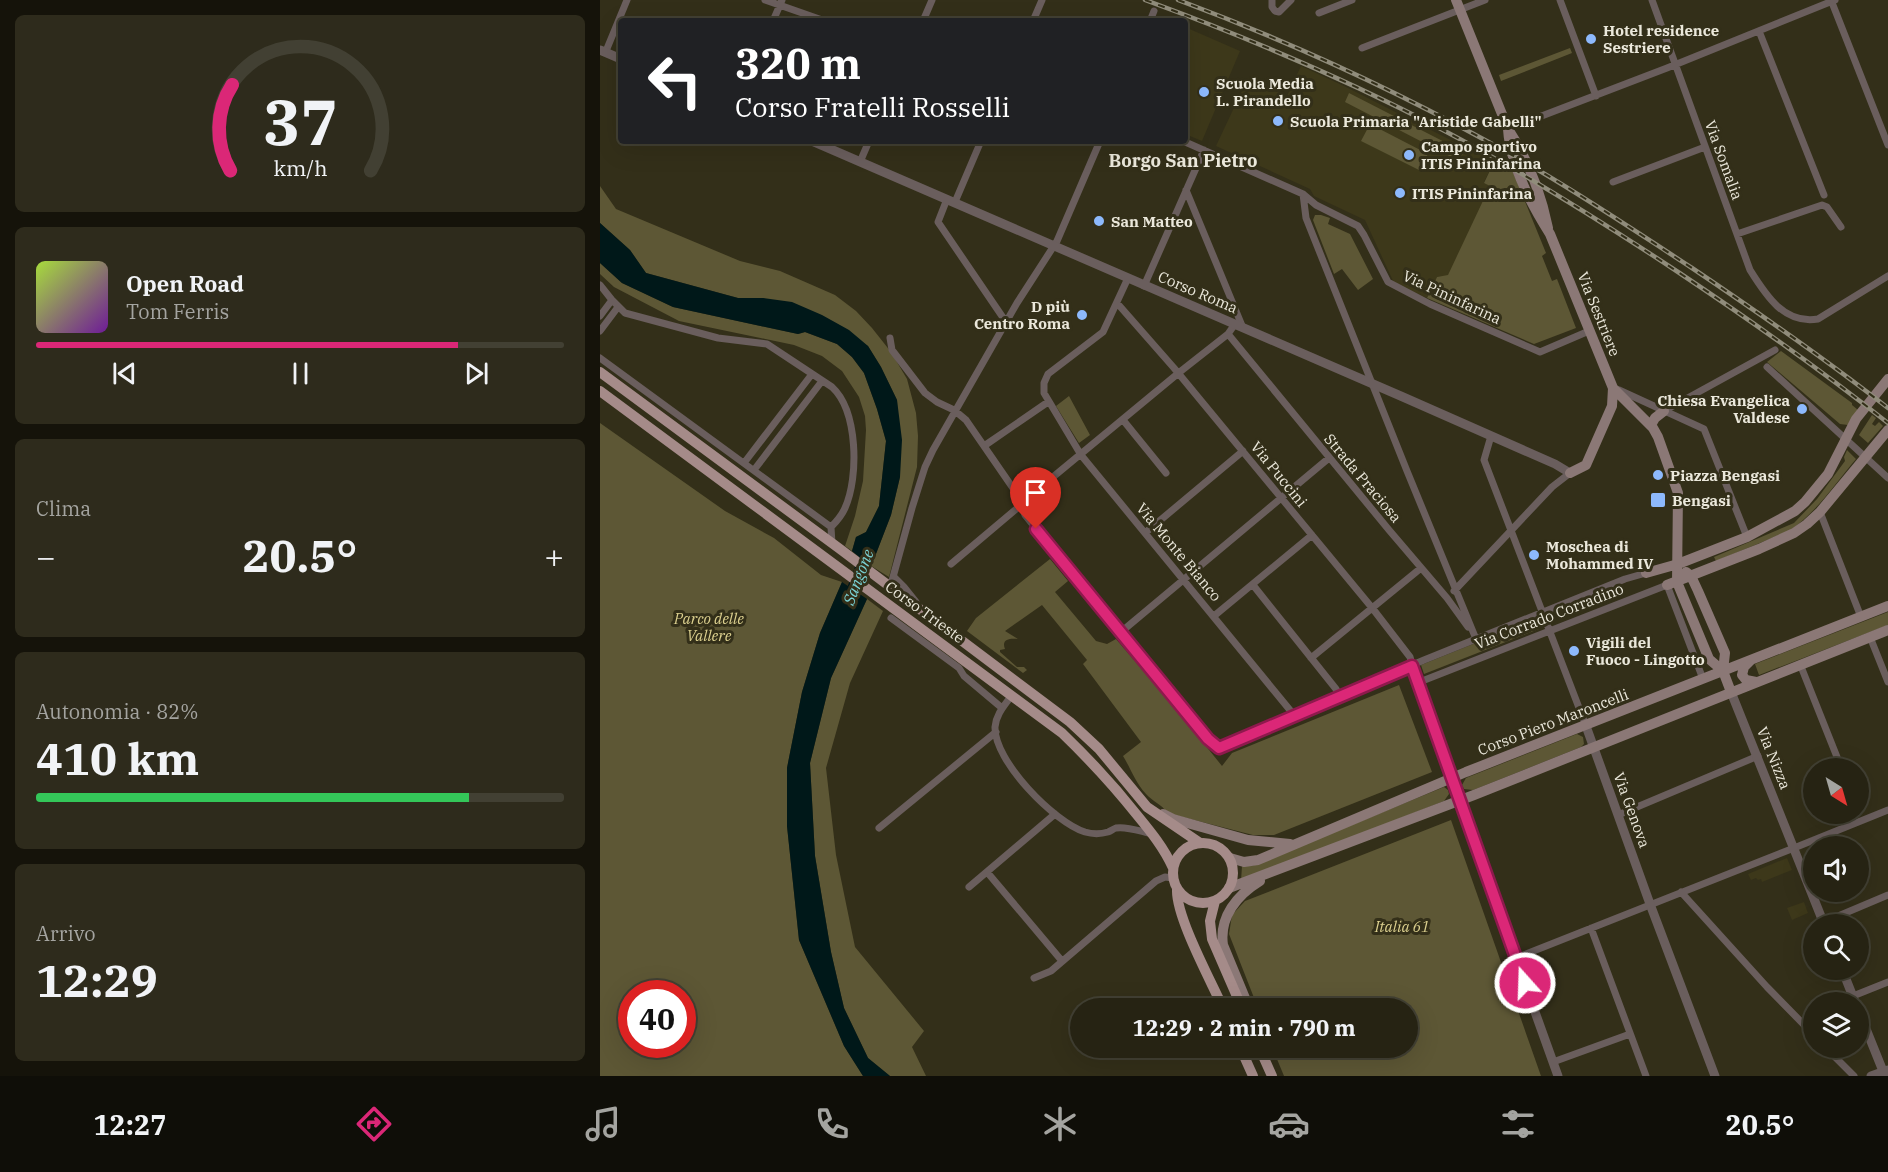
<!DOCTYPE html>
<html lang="it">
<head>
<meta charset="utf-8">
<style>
  :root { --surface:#262313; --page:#2e2b1c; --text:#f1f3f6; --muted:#a4a4a0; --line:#424033; --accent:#db2777 }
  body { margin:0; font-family:"IBM Plex Serif",serif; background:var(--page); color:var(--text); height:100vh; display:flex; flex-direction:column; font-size:22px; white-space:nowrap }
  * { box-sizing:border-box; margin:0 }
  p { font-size:20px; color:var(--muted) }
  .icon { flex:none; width:33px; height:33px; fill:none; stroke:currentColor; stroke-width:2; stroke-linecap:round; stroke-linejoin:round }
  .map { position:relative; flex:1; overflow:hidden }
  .sheet { display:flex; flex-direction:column; gap:15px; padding:15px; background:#15130a; width:600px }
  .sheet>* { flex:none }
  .top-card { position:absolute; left:18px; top:18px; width:570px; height:126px; border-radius:6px; box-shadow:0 6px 24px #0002,0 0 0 2px var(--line); background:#202124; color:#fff; overflow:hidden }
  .needle { width:39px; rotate:143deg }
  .tools { position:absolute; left:1203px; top:758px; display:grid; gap:12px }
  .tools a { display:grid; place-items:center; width:66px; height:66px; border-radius:50%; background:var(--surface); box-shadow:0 6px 24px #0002,0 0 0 2px var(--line); font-size:30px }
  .speed { position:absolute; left:18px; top:980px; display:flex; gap:12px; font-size:30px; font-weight:700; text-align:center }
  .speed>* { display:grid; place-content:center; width:78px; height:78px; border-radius:50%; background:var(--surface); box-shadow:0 6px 24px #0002,0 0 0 2px var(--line); line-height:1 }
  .speed .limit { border:9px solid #d22; background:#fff; color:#111 }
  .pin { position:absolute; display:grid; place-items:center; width:51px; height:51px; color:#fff; margin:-62px -26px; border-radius:50% 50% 50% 0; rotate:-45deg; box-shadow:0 0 6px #0007 }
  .pin .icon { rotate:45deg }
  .me { position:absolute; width:66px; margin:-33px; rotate:340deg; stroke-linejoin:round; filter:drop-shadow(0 0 4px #0008) }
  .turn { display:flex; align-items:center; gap:21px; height:126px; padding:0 18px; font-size:27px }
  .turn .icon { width:78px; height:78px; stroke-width:2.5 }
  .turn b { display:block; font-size:42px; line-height:51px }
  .big { font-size:45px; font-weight:700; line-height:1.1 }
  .sheet .widget { flex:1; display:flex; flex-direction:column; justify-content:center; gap:9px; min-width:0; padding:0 21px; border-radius:9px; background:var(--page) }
  .sheet .dial { align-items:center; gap:0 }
  .dial svg { height:156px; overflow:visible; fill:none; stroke:var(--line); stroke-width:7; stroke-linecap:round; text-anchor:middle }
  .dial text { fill:var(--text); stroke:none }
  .song { display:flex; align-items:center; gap:18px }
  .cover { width:72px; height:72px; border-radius:9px; background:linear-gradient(135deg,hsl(80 70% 55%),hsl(280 70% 35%)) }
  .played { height:6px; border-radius:3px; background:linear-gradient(90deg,var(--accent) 80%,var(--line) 80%) }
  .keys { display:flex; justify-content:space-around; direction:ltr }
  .heat { display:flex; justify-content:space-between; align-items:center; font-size:33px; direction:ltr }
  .charge { height:9px; border-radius:4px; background:linear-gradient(90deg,#34c759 82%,var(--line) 0) }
  .trip { position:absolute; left:470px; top:998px; width:348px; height:60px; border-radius:30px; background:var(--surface); box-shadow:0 6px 24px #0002,0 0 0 2px var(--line); font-weight:700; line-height:60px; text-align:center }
  .tabs { display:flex; height:96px; justify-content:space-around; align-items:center; background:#0f0e08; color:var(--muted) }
  .tabs .icon { width:42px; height:42px }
  .tabs .on { color:var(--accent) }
  .tabs b { font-size:27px; color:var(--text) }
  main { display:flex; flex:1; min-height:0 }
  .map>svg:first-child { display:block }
  .built { fill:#3d381a }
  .green { fill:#5d5735; fill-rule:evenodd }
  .water { fill:#001819 }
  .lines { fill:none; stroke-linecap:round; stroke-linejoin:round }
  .river { stroke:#001819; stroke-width:12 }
  .minor { stroke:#6a5e5d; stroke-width:7 }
  .tertiary { stroke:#6a5e5d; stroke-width:9 }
  .secondary { stroke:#8b7876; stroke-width:10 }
  .primary { stroke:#a58b89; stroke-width:10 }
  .rail-casing { stroke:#908c7b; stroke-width:4.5 }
  .rail { stroke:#332f19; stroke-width:2; stroke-dasharray:7; stroke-linecap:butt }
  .route-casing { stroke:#8e194d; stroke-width:15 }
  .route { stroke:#db2777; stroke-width:10 }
  .poi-dot { fill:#8db9fc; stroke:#332f19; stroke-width:2 }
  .labels { text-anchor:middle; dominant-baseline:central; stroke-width:6; stroke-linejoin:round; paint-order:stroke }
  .poi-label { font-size:15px; font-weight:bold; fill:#ebe8db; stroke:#332f19; text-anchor:start }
  .street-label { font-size:15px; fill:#ebe8db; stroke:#332f19 }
  .park-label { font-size:15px; font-style:italic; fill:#dcd08f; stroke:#332f19 }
  .water-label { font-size:16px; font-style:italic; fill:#7ad2d5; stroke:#332f19 }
  .quarter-label { font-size:18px; font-weight:bold; fill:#ebe8db; stroke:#332f19 }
</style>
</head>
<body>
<main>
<section class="sheet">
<div class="widget dial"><svg viewBox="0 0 100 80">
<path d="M14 69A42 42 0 1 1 86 69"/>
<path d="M14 69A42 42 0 0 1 15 25" stroke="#db2777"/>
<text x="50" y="56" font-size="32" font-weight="700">37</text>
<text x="50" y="72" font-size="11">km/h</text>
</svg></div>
<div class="widget">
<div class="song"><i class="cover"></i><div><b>Open Road</b><p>Tom Ferris</p></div></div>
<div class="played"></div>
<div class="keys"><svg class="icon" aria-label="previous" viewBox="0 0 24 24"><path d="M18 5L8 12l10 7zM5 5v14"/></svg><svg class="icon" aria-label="pause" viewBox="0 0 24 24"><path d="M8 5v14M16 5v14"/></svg><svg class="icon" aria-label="next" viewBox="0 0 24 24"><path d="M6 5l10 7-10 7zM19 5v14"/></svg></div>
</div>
<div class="widget"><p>Clima</p>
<div class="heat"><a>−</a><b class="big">20.5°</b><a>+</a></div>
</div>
<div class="widget"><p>Autonomia · 82%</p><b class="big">410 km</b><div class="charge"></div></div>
<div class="widget"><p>Arrivo</p><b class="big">12:29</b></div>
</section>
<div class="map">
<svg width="1288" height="1076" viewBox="0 0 1288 1076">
  <rect width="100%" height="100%" fill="#332f19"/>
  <!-- built -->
  <path class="built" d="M585,27L640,51L602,141L585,134Z
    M701,66L744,86L894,162L884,182L891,186L848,276L837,277L827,298L794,283L765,220L714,196L710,189L616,146L648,78L687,96Z
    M1187,858L1192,870L1162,882L1161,879L1158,880L1156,878L1151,880L1148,874Z
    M1204,902L1208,913L1192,920L1187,908Z"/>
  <!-- green -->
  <path class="green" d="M970,48L972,53L901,81L899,75Z
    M749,93L864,152L859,161L745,102Z
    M770,124L828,154L819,170L761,141Z
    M894,162L913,172L946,253L942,256L952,281L957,279L976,328L934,344L827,298L837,277L848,275L890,186L884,183Z
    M0,186L16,209L140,261L180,271L235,295L256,311L272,328L291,352L307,379L316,413L318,436L317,467L289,577L268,564L274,559L291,515L300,477L297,400L281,367L268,346L163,298H138L46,273L30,250L0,223Z
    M715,215H721L730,218L728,224L750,234L773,279L758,290L742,269L734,274L713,220Z
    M0,263L22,283L73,307L198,334L205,332L237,344L252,357L264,373L277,409L286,441L279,506L266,532L256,537L252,551L245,546L255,516L263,481L266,430L265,416L259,397L242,371L222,356L194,345L79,321L14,287L0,274Z
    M1181,351L1252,403V405L1258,410L1248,425L1240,424L1167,362Z
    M469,396L490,435L479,443L456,406Z
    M1272,415L1276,418L1272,424L1275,426L1279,422L1283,426L1268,443L1259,435Z
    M0,423L125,511L174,538L221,575L242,582L220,633L202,692L187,768V826L199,940L244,1046L263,1076H0ZM32,993H82V1044H32Z
    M1247,450L1256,459C1235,484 1216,513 1189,531L1116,561L1114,557L1194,523L1217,499L1245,461L1244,457Z
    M450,559L468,581L455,592L496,641L507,644L516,639L577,710L622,766L632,753L799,685L832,772L674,835H653L567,813C562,804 553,802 546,794C535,782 531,769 523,756L541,742L483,664L487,660L442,605L405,631L418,639C410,638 401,639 405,649L400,650V652L417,667H424L427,670L423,673L367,631L376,618Z
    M267,599L283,611L250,683L226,768L236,855L255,947L324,1031L312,1047L326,1076H290L268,1058L244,1008L231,952L215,856L210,763L231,678Z
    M1288,612V625L1159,675L1155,664Z
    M935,619L939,629L824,674L821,665Z
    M977,734L983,737L984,744L981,747L873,790L864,789L862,785L866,778Z
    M844,787L848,790L849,794L844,801L641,881L642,866H652Z
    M851,820L941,1076H684L672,1047H807V1008H658L629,934L632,915L645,901Z"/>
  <!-- water -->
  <path class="water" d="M0,223L30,250L46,273L138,298H163L192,302L222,315L249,330L268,346L281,367L297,400L302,440L300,477L291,515L274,559L268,564L252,551L256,537L266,532L279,506L286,441L277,409L264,373L252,357L237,344L205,332L198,334L73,307L22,283L0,263Z
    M242,582L267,599L231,678L210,763L215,856L231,952L244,1008L268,1058L290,1076H263L244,1046L199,940L187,826V768L202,692L220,633Z"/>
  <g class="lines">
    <!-- river -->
    <path class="river" d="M247,605L265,557"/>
    <!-- minor -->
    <path class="minor" d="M165,0L225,21
      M672,0V7L675,11L679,12L691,0
      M960,0L996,96
      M1052,0L1150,270C1165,294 1184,325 1218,319L1288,276
      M1231,0L1288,145
      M719,13L752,0
      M173,21L182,0
      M323,21L332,0
      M433,21L442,0
      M550,21L554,11
      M1159,31L1224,195
      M762,48L885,0
      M6,51L27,0
      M908,129L1067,68L1235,0
      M583,141L703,194L716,205L758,226L764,235L788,282L830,304L940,352L989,331
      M260,162L269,141
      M1013,182L1105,147
      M586,190L643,328
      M703,194L706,218L807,471L876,639
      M347,199L338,222L406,322
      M355,202L381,141
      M1137,234L1222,205L1227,207L1241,227
      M528,278L503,332L448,374L444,383V393L481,455L694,715
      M0,285L12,300L25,313L118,338L167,344L232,387C258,411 259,477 245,508C242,515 236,522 231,527
      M544,286L604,150
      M517,303L574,368L773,609L810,657L817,683L851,778
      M0,316L12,300
      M0,331L18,307
      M628,334L789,530L847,598L868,627
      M290,338L292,350L325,393L337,402L354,410L366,420L417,494L425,515L608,739L619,748L824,660L1025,579L1046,573
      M0,358L231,527L232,544
      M1167,367L1288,478
      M1019,390L1104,429L1147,537
      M1064,411L1175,350
      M523,420L566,473
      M891,436L884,460L986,726
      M384,446L448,402
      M144,463L212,374
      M154,470L222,381
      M1220,512L1261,617
      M545,533L643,451
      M351,564L421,505L428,502L430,496L581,371L628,334L635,324
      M294,577L304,587L316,602
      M653,585L736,689L739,696
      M290,588L312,508L325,467L333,450L417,303L457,241L500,141
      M854,591L952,487L970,473
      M614,616L712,535
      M291,618L359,668L364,676L402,708
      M521,632L729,458
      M1270,637L1288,682
      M711,658L821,568
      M1200,664L1237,757
      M817,683L1067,585L1103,679
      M412,695C405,705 396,714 395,727C394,761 454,822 485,832C492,834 501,834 508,832C511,831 513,829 516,828C527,826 542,832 553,834
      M1018,815L1158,756
      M279,828L396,732
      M387,872L462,961
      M369,887L455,814
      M1081,892L1167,987L1214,1035
      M1224,922L1288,895
      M991,928L1046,1076
      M916,958L1194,848L1288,810
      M434,978L451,971L556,881L565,877L573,878
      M1253,996L1288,982
      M1225,1047L1254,1076
      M953,1062L1030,1034"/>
    <!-- tertiary -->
    <path class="tertiary" d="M0,50L21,59
      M212,141L803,397L955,464L970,473
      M1131,692L1224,924
      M986,726L1050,904L1115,1076
      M851,778L958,1076
      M1242,969L1255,1002
      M1258,1009L1285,1076
      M1271,1076L1288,1070"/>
    <!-- secondary -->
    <path class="secondary" d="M856,0L908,129C927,158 941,194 948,228
      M908,129C910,164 931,204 950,234L1013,388L1012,406L986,465L970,473
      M1013,388L1053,428L1058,437L1078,493L1077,582L1109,659L1123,671
      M1051,425L1055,418L1064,411
      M1086,572L1091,576L1098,591L1125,653L1123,671L1131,692
      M1046,573L1078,564L1147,537L1195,511L1205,502L1228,474L1256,419L1288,379
      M1067,585L1159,549L1194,533L1207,524L1220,512L1288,430
      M1151,660L1144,667L1142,675L1146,680L1156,682
      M563,814L573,819L648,840L690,844
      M630,858L644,862L658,860L866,772L1288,606
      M629,888L874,795L1288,630
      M647,1008V1003L623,945C619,917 637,895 660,881"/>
    <!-- primary -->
    <path class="primary" d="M0,372L240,549L470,722L499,749L547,807L600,843
      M0,391L462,733C489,759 514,786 537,815C551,832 564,848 573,868
      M573 873a30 30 0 1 1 60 0a30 30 0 1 1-60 0Z
      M577,890C576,917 611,981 623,1008
      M615,901L610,921L612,939L642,1008
      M640,1047L653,1076
      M659,1047L672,1076"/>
    <!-- rail casing -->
    <g class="rail-casing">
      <path id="rail" d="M545,0C646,37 746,79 841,129C923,172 1001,221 1078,272C1150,320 1220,369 1288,423
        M578,0C696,44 810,97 919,159C978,192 1035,231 1092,268C1159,313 1225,359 1288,408"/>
    </g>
    <!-- rail -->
    <use href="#rail" class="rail"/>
  </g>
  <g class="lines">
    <!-- route casing -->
    <g class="route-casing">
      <path id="route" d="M436,529L608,739L619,748L812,666L925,983"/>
    </g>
    <!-- route -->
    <use href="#route" class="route"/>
  </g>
  <!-- markers -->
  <g class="poi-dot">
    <circle cx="991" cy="39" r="6"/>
    <circle cx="604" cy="92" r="6"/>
    <circle cx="678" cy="121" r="6"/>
    <circle cx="809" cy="155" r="6"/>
    <circle cx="800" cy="193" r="6"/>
    <circle cx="499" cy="221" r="6"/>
    <circle cx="482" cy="315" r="6"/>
    <circle cx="1202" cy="409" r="6"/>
    <circle cx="1058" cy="475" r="6"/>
    <rect x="1050" y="492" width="16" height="16" rx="3"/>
    <circle cx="934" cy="555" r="6"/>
    <circle cx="974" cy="651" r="6"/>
  </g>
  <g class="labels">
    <!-- poi labels -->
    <g class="poi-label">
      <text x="1003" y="30">Hotel residence<tspan x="1003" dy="17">Sestriere</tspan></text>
      <text x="616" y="83">Scuola Media<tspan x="616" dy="17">L. Pirandello</tspan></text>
      <text x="690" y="121">Scuola Primaria "Aristide Gabelli"</text>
      <text x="821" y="146">Campo sportivo<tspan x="821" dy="17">ITIS Pininfarina</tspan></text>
      <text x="812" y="193">ITIS Pininfarina</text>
      <text x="511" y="221">San Matteo</text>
      <text x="470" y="306" text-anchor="end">D più<tspan x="470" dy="17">Centro Roma</tspan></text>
      <text x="1190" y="400" text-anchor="end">Chiesa Evangelica<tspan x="1190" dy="17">Valdese</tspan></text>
      <text x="1070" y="475">Piazza Bengasi</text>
      <text x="1072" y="500">Bengasi</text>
      <text x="946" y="546">Moschea di<tspan x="946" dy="17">Mohammed IV</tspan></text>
      <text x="986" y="642">Vigili del<tspan x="986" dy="17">Fuoco - Lingotto</tspan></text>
    </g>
    <!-- street labels -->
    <g class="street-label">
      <text transform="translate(1124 160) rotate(70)">Via Somalia</text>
      <text transform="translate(598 292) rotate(23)">Corso Roma</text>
      <text transform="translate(852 297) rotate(25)">Via Pininfarina</text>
      <text transform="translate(999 314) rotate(68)">Via Sestriere</text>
      <text transform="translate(679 474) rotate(51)">Via Puccini</text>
      <text transform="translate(763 478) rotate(50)">Strada Praciosa</text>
      <text transform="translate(579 552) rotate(50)">Via Monte Bianco</text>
      <text transform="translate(325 612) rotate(36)">Corso Trieste</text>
      <text transform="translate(949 616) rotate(-21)">Via Corrado Corradino</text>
      <text transform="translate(953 722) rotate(-21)">Corso Piero Maroncelli</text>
      <text transform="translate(1174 758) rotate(68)">Via Nizza</text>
      <text transform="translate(1032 810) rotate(70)">Via Genova</text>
    </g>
    <!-- park labels -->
    <g class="park-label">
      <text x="109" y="618">Parco delle<tspan x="109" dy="17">Vallere</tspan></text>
      <text x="802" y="926">Italia 61</text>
    </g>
    <!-- water labels -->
    <g class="water-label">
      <text transform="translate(258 577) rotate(-69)">Sangone</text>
    </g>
    <!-- quarter labels -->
    <g class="quarter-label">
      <text x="583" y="160">Borgo San Pietro</text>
    </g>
  </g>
</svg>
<div class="tools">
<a><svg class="needle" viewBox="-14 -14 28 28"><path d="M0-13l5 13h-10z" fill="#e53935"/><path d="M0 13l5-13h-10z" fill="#a4a4a0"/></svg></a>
<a><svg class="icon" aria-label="sound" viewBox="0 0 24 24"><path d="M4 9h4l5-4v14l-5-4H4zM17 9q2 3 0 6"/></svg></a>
<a><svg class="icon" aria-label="search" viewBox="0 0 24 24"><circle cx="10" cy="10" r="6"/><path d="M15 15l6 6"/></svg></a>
<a><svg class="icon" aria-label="layers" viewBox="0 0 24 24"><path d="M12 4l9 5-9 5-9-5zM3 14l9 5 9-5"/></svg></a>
</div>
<div class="speed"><div class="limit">40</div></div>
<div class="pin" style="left:436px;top:529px;background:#d93025"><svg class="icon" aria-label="arrive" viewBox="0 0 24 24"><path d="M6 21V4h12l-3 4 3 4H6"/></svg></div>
<svg class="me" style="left:925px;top:983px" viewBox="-20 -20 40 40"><circle r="17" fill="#db2777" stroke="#fff" stroke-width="3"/><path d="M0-11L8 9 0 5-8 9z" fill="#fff"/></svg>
<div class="trip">12:29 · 2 min · 790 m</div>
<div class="top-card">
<div class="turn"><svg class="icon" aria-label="left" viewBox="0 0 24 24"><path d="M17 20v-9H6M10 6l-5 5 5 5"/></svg><div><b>320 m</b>Corso Fratelli Rosselli</div></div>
</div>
</div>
</main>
<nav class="tabs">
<b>12:27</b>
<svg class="icon on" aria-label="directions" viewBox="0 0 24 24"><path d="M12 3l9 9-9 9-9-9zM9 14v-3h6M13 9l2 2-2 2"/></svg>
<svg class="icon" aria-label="music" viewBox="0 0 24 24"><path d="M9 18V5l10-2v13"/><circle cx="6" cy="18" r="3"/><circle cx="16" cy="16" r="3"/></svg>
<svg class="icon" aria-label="phone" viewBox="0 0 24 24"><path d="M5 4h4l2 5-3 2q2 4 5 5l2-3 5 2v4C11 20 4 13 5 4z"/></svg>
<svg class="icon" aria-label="climate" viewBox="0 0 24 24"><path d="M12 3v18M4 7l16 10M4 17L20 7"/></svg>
<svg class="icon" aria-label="car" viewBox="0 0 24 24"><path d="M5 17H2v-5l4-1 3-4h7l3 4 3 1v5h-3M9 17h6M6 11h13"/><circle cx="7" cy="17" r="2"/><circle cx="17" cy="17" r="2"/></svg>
<svg class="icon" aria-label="filters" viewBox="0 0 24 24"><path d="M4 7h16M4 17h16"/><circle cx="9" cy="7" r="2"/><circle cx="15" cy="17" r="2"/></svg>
<b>20.5°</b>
</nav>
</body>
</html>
